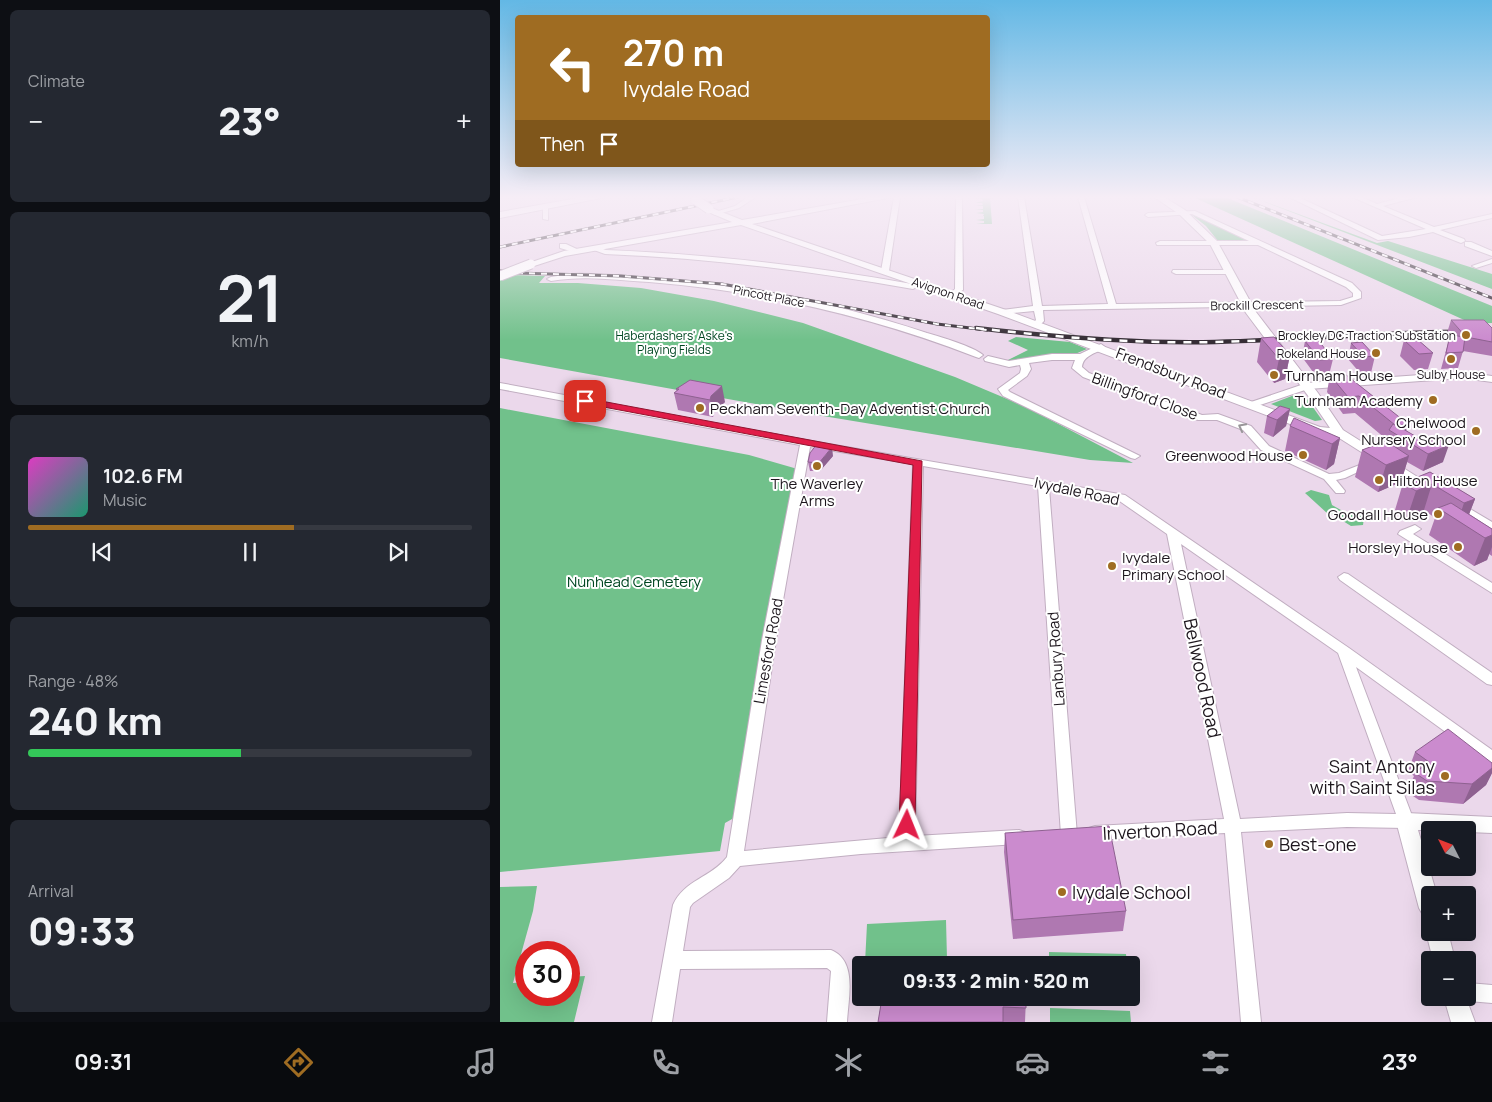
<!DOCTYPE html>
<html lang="en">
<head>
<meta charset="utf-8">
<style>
  :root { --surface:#171b24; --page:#242831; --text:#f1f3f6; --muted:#9ea1a6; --line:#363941; --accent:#9f6c22 }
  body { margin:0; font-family:Manrope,sans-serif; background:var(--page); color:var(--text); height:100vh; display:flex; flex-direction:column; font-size:19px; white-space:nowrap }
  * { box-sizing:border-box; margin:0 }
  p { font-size:16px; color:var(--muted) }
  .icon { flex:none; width:28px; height:28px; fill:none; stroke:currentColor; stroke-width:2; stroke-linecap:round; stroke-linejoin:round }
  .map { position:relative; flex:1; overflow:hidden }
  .drawer { display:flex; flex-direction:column; gap:10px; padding:10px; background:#0d0f14; width:500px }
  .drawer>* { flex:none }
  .banner { position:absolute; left:15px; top:15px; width:475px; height:152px; border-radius:5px; box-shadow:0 5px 20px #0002; background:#9f6c22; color:#fff; overflow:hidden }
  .needle { width:32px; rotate:312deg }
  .tools { position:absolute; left:921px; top:821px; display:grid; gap:10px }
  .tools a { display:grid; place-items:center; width:55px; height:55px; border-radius:5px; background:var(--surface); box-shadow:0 5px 20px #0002; font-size:25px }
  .speed { position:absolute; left:15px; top:941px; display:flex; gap:10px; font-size:25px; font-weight:700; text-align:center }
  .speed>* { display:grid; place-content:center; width:65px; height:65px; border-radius:50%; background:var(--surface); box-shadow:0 5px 20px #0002; line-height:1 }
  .speed .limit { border:8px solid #d22; background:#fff; color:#111 }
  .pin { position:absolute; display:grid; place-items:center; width:42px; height:42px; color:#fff; margin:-21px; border-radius:10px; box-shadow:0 2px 8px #0006 }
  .me { position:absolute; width:55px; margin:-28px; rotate:2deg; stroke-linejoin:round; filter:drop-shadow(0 0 4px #0008) }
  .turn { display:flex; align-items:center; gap:18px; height:105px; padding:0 25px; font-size:22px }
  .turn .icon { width:65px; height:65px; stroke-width:2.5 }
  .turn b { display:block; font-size:35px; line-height:42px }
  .then { display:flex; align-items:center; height:48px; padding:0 25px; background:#0003; gap:10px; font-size:19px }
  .big { font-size:38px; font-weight:800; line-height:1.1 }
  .drawer .widget { flex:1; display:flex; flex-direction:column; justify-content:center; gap:8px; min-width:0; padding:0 18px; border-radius:8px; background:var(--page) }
  .drawer .dial { align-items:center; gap:0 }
  .dial b { font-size:65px; line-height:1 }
  .song { display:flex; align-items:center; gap:15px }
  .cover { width:60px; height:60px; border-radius:8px; background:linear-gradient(135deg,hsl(310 70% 55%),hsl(160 70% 35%)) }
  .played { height:5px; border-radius:2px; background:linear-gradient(90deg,var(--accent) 60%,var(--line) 60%) }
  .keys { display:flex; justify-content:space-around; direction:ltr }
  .heat { display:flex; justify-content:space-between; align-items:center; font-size:28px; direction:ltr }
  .charge { height:8px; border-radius:4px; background:linear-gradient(90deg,#34c759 48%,var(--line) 0) }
  .trip { position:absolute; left:352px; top:956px; width:288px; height:50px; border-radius:5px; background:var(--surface); box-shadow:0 5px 20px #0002; font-weight:800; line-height:50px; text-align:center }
  .tab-bar { display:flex; height:80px; justify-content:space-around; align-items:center; background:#090b0e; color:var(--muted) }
  .tab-bar .icon { width:35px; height:35px }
  .tab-bar .current { color:var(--accent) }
  .tab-bar b { font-size:22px; color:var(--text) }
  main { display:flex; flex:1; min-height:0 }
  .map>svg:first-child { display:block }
  .green { fill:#71c18b }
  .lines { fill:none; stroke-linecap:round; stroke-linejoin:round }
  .minor-casing { stroke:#c1aec1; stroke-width:2 }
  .tertiary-casing { stroke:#c1aec1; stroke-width:2 }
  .secondary-casing { stroke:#c1aec1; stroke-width:2 }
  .minor { fill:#fff; fill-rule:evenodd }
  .tertiary { fill:#fff; fill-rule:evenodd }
  .secondary { fill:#fff; fill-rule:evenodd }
  .rail-far1-casing { stroke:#352d35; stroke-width:3 }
  .rail-casing { stroke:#352d35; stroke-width:4.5 }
  .rail-far1 { stroke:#fff; stroke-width:2; stroke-dasharray:6; stroke-linecap:butt }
  .rail { stroke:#fff; stroke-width:2.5; stroke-dasharray:8; stroke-linecap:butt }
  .tertiary-bridge-casing { stroke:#c1aec1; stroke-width:11; stroke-linecap:butt }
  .tertiary-bridge { stroke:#fff; stroke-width:9 }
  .wall { fill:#af78b1 }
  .shaded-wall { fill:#8e6190 }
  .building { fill:#cb8bce; stroke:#8e6190 }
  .oneway { stroke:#999699 }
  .route { fill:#e11d48; stroke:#92132f }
  .poi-dot { fill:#9f6c22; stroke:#fff; stroke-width:2 }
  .labels { text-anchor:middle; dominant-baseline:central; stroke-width:4; stroke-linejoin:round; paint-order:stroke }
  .far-street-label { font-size:12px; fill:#1d161d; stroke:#fff }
  .far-park-label { font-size:12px; fill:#004622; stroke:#fff }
  .far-poi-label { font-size:12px; fill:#1d161d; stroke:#fff; text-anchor:end }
  .street-label { font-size:15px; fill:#1d161d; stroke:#fff }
  .poi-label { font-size:15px; fill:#1d161d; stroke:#fff; text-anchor:end }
  .park-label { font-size:15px; fill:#004622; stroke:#fff }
  .near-street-label { font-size:18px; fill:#1d161d; stroke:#fff }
  .near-poi-label { font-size:18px; fill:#1d161d; stroke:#fff; text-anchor:start }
</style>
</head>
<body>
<main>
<section class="drawer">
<div class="widget"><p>Climate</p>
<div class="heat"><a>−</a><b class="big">23°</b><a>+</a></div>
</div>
<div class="widget dial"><b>21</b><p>km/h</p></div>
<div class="widget">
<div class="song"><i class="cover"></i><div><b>102.6 FM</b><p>Music</p></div></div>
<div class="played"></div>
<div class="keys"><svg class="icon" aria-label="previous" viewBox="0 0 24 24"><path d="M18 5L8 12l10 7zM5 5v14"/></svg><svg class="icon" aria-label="pause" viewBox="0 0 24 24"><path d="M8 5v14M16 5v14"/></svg><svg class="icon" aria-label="next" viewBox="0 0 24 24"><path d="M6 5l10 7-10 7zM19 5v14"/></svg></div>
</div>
<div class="widget"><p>Range · 48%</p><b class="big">240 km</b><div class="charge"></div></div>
<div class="widget"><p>Arrival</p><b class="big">09:33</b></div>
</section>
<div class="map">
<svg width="992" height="1022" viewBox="0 0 992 1022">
  <rect width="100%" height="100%" fill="#ebd8eb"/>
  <!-- green -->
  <path class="green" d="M490,197L492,224H476L484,223V221L476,220L484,219V216L476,217L483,216L484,214L476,213L483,212V210L475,209H483V206H475L483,205L482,203H475L483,201L482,199L476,198Z
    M693,197H725L992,306V323L973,324Z
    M752,197L877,243L888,241L992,274V289Z
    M688,212L750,241H718L706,226Z
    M10,275L45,276L39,283H78L141,288L214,301L303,323L455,377L526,407L633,463L590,460L317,415L0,358V279Z
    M516,337L570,342L587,349L575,354L506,361L528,350L508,341Z
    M797,394L805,396L822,420L815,421L771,404Z
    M0,408L249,455L301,470L241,814L225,823L220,851L0,872Z
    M811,490L829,495L832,505L848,514L855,513L864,518L863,525L851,526L830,513L828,514L805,493Z
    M37,886L33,911L13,983L26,982V995H69V977L85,976L74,1022H0V887Z
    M446,920L447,959L365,963L367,924Z
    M549,952L626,954L627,965H549Z
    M549,998H629V1004L549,1001Z
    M550,1008L630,1011L631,1022H550Z"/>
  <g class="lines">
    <!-- minor casing -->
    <g class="minor-casing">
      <path id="minor" d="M248,197H256L239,208L215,215L212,213L235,206Z
        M394,197H400L389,271L385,273L381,271Z
        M456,197H462L463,290L453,296L449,294L455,289Z
        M518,197H524L542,306L608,304L578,197H584L616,304L840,301L853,297V293L846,287L758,245H657L656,243L660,241H749L692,214L648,217L645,215L648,213L695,211L852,283L861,292V298L841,305L543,310L544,321L539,326H533L532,324L536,320L534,311L502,314L498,312L502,310L533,306Z
        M789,197H798L882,236L926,229L852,197H861L877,204L904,197H917L883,206L934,227L992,214V218L940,230L964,239L965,241L961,243L933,232L909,237L878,240Z
        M43,206L48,207V220L43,219Z
        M965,242H971L992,251V256L965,246Z
        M60,244H66L81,251L77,253L60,248Z
        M94,246L106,250C209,254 311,266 412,284L420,281L424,283L413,289C311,271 209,258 105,254L94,250Z
        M992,259V263L976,268L972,266Z
        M673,270H728L732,272L728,274H676L672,272Z
        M71,274C98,273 125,276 151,278C245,285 337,303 427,333C441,337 474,347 483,355L479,358L476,357C370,316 262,291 149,282C116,280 84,275 51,281L47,279L51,277Z
        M601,344L605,347L604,349C595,353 583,356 582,367L589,373L702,415L718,414L751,426L769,446L829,474L839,473L870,461L875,464L845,478L836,480L845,491L844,493H836L824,479L761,450L743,430L717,420H698L583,377L572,368L575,360H552L529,363L531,369L527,376L508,390L510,392L640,456L635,459L631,458L503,396L498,389L520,373L521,369L520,365L509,367L485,361L484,359L488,356L509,361L552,354H580Z
        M963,372L992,376V382L963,378L808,389L757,406H751L749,404L751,402L807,383Z
        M0,383L306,440L625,495L849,648L992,750V764L987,762L856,667L914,821L912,826L906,828L847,827L741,832L761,1022H741L725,833L595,840L589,838L587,833L589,828L595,826L724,819L667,534L618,500L549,488L577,835L575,840L569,842L563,840L561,835L538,486L423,466L415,836L519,830L525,832L527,837L525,842L519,844L361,854L240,866L229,878L193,903L190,907L183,951L331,950C358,961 348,999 347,1022H327L331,971L327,968L180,969L172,1022H152L173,905C184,880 212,877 227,857L262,640L300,445L0,389ZM310,447L413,464L399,837L244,851L276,640ZM681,544L838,653L896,814L847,813L740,819Z
        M915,525L921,529L913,534L992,583V593L898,534L900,531Z
        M844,573L848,574L992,673V685L987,684L840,580L838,577Z
        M968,983L992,985V1003L968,1001L961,999L968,998Z"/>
    </g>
    <!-- tertiary casing -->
    <g class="tertiary-casing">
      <path id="tertiary" d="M374,197H393L252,224L506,310L820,427L830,428L809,397L746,313L710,244L679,214L654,197H664L685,210L717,241L756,312L818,393L843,430L935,488L933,491H923L836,436L814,433L498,314L241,225L65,256L31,267L26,264L64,251L232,222L206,211V207H209L242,220Z
        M955,500L992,522V532L950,507L948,504Z
        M906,813L992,817V833L968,832V830H918L937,895H930V918L923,915L919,908L896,821L899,815Z
        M929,925L930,932H948L955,960H933L926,932Z
        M944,998H966L975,1022H951Z"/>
    </g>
    <!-- secondary casing -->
    <g class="secondary-casing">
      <path id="secondary" d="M84,197H106L0,218V212Z"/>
    </g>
    <!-- minor -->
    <use href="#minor" class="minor"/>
    <!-- tertiary -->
    <use href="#tertiary" class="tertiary"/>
    <!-- secondary -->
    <use href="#secondary" class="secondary"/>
    <!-- rail-far1 casing -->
    <g class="rail-far1-casing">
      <path id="rail-far1" d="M737,197L992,298
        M0,247L238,197
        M0,271H3
        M17,273L121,276L222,284L437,324L487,330"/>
    </g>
    <!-- rail casing -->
    <g class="rail-casing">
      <path id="rail" d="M476,328C555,337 635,344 715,342C807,340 899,330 992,332"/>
    </g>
    <!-- rail-far1 -->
    <use href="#rail-far1" class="rail-far1"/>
    <!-- rail -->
    <use href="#rail" class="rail"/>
    <!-- tertiary-bridge casing -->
    <g class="tertiary-bridge-casing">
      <path id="tertiary-bridge" d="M196,200L209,209
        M0,276L31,264"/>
    </g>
    <!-- tertiary-bridge -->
    <use href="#tertiary-bridge" class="tertiary-bridge"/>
  </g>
  <!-- wall -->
  <path class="wall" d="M951,320L992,328V356L963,351L958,368L941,369L950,336L947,333Z
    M761,338L790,355L785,379L774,383L757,362Z
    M904,340L933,353L928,369L914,370L900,356Z
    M805,341L833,359L829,375L816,376L802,357Z
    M851,343L875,356L871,373H860L848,359Z
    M845,374L906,431L943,462L923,471L907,462L901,482L878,492L855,477L862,450L885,442L886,439L855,413L843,414L827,392L830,375Z
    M176,389L225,402L214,412L213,417L178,410L174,393L177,392Z
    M790,409L786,426L773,437L764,433L767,416Z
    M790,426L840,438L834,464L826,470L785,451Z
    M333,456L320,471H310L308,462Z
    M930,472L975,499L969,514L992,529V556L989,554L987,560L974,566L929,535L935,518L924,510L907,518L895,510L903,483Z
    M915,752L992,763V773L986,785L963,804L919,800L907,792L914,776L908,771Z
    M505,833L626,911L623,931L513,939L504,852Z
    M379,998H415V999L438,1000L526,998L525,1022H378L381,1005H380Z"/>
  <!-- shaded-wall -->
  <path class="shaded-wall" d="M790,355L785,379L774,383L779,359Z
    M222,386L225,402L214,412L213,417L210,400L211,396Z
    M790,409L786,426L773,437L777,420Z
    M908,424L904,439L898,426Z
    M840,438L834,464L826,470L832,444Z
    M949,445L943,462L923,471L928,454Z
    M332,447L333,456L320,471L319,463Z
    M909,456L901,482L878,492L886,465Z
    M932,484L924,510L907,518L916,491Z
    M975,499L965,525L958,521L964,503Z
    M992,535V547L987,560L974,566L985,538Z
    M992,768V773L986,785L963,804L972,784Z"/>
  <!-- building -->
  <path class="building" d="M951,320H984L992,328V342L966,337Z
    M950,335L965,337L963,352L946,353Z
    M774,337L790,355L779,359L761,338Z
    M917,339L933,353L919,354L904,340Z
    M818,340L833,359L820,360L805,341Z
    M862,342L875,356L864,357L851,343Z
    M845,374L908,424L898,426L927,443L937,438L949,445L928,454L889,430L893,424L895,425L859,396L848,397L830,375Z
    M190,380L222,386L211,396L210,400L174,393L179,389H176Z
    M780,406L790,409L777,420L767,416Z
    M794,418L840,438L832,444L790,426Z
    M886,441L909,456L886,465L862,450Z
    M317,444L332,447L319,463L308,462L310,453Z
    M930,472L975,499L964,503L932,484L916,491L903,483Z
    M951,503L992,529V535L985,538L938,508Z
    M948,729L992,763V768L972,784L927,781L915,773L929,762L915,752Z
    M609,826L626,911L513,920L505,833Z
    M382,998H411V999L438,1000V998H526V1008L503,1007V1022H378Z"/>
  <!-- one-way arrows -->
  <defs><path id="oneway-chevron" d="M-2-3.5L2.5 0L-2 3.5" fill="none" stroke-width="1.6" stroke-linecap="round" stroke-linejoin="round" transform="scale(1.25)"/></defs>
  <use class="oneway" href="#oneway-chevron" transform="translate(742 427) rotate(-152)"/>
  <!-- sky -->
  <linearGradient id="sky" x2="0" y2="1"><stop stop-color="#63b8e5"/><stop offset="0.58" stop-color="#f6edf6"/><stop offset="1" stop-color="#f6edf6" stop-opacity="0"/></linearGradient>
  <rect width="992" height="340" fill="url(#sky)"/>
  <!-- route -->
  <path class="route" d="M85,398L422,461L415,825L413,830L407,832L402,830L399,825L413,465L82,403V399Z"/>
  <!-- markers -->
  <g class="poi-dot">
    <circle cx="966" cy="335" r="5"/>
    <circle cx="876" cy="353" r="5"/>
    <circle cx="951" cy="359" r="5"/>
    <circle cx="774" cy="375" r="5"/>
    <circle cx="933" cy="400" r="5"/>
    <circle cx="200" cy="408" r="5"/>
    <circle cx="976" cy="431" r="5"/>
    <circle cx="803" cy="455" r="5"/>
    <circle cx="317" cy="466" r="5"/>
    <circle cx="879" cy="480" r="5"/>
    <circle cx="938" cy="514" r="5"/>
    <circle cx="958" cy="547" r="5"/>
    <circle cx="612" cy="566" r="5"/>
    <circle cx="945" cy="776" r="5"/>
    <circle cx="769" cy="844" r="5"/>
    <circle cx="562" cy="892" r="5"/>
  </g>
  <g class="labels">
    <!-- far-street labels -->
    <g class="far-street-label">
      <text transform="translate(448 293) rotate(19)">Avignon Road</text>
      <text transform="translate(269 296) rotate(11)">Pincott Place</text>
      <text transform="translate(757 305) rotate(-1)">Brockill Crescent</text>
    </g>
    <!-- far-park labels -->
    <g class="far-park-label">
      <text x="174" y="335">Haberdashers' Aske's<tspan x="174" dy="14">Playing Fields</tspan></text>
    </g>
    <!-- far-poi labels -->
    <g class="far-poi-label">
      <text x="956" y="335">Brockley DC Traction Substation</text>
      <text x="866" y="353">Rokeland House</text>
      <text x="951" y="374" text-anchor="middle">Sulby House</text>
    </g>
    <!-- street labels -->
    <g class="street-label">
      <text transform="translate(671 373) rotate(21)">Frendsbury Road</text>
      <text transform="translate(645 396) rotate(20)">Billingford Close</text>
      <text transform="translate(577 491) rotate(12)">Ivydale Road</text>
      <text transform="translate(268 651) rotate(-80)">Limesford Road</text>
      <text transform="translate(556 659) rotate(-94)">Lanbury Road</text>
    </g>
    <!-- poi labels -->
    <g class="poi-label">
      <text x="784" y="375" text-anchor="start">Turnham House</text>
      <text x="923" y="400">Turnham Academy</text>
      <text x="210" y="408" text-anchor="start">Peckham Seventh-Day Adventist Church</text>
      <text x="966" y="422">Chelwood<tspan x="966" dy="17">Nursery School</tspan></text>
      <text x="793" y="455">Greenwood House</text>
      <text x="889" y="480" text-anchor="start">Hilton House</text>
      <text x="317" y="483" text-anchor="middle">The Waverley<tspan x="317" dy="17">Arms</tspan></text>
      <text x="928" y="514">Goodall House</text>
      <text x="948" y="547">Horsley House</text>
      <text x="622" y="557" text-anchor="start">Ivydale<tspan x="622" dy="17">Primary School</tspan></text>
    </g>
    <!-- park labels -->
    <g class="park-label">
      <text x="134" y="581">Nunhead Cemetery</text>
    </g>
    <!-- near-street labels -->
    <g class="near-street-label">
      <text transform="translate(703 678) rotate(78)">Bellwood Road</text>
      <text transform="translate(660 830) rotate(-3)">Inverton Road</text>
    </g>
    <!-- near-poi labels -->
    <g class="near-poi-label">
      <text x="935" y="766" text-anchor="end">Saint Antony<tspan x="935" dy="21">with Saint Silas</tspan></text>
      <text x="779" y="844">Best-one</text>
      <text x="572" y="892">Ivydale School</text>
    </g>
  </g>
</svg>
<div class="tools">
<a><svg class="needle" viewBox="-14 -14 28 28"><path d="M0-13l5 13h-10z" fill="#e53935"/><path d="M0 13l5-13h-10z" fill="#9ea1a6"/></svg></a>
<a>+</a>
<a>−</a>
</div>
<div class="speed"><div class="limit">30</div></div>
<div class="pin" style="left:85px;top:401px;background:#d93025"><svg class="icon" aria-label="arrive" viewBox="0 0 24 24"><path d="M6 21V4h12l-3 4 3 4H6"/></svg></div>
<svg class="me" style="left:407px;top:825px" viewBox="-20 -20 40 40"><path d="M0-17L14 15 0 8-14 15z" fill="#e11d48" stroke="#fff" stroke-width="4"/></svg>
<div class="trip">09:33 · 2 min · 520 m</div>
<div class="banner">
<div class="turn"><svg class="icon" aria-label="left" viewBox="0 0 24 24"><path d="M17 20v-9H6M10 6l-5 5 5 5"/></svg><div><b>270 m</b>Ivydale Road</div></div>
<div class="then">Then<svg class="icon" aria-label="arrive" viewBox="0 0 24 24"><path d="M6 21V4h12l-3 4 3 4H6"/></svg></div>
</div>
</div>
</main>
<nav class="tab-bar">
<b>09:31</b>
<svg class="icon current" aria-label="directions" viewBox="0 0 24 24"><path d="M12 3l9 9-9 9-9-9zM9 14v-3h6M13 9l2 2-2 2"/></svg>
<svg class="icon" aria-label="music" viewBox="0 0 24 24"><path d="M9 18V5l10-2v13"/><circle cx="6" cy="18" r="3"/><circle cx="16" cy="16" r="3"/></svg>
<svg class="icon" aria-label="phone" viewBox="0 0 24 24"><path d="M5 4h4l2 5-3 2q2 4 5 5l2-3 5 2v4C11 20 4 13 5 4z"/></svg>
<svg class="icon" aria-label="climate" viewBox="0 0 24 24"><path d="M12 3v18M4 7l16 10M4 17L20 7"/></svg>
<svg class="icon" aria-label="car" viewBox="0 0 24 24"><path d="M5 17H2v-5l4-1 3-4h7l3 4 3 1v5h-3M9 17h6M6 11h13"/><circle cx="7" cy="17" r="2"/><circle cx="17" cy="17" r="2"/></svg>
<svg class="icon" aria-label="filters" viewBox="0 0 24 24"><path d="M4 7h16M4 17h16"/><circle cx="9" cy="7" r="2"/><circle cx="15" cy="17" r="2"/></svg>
<b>23°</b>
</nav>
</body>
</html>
